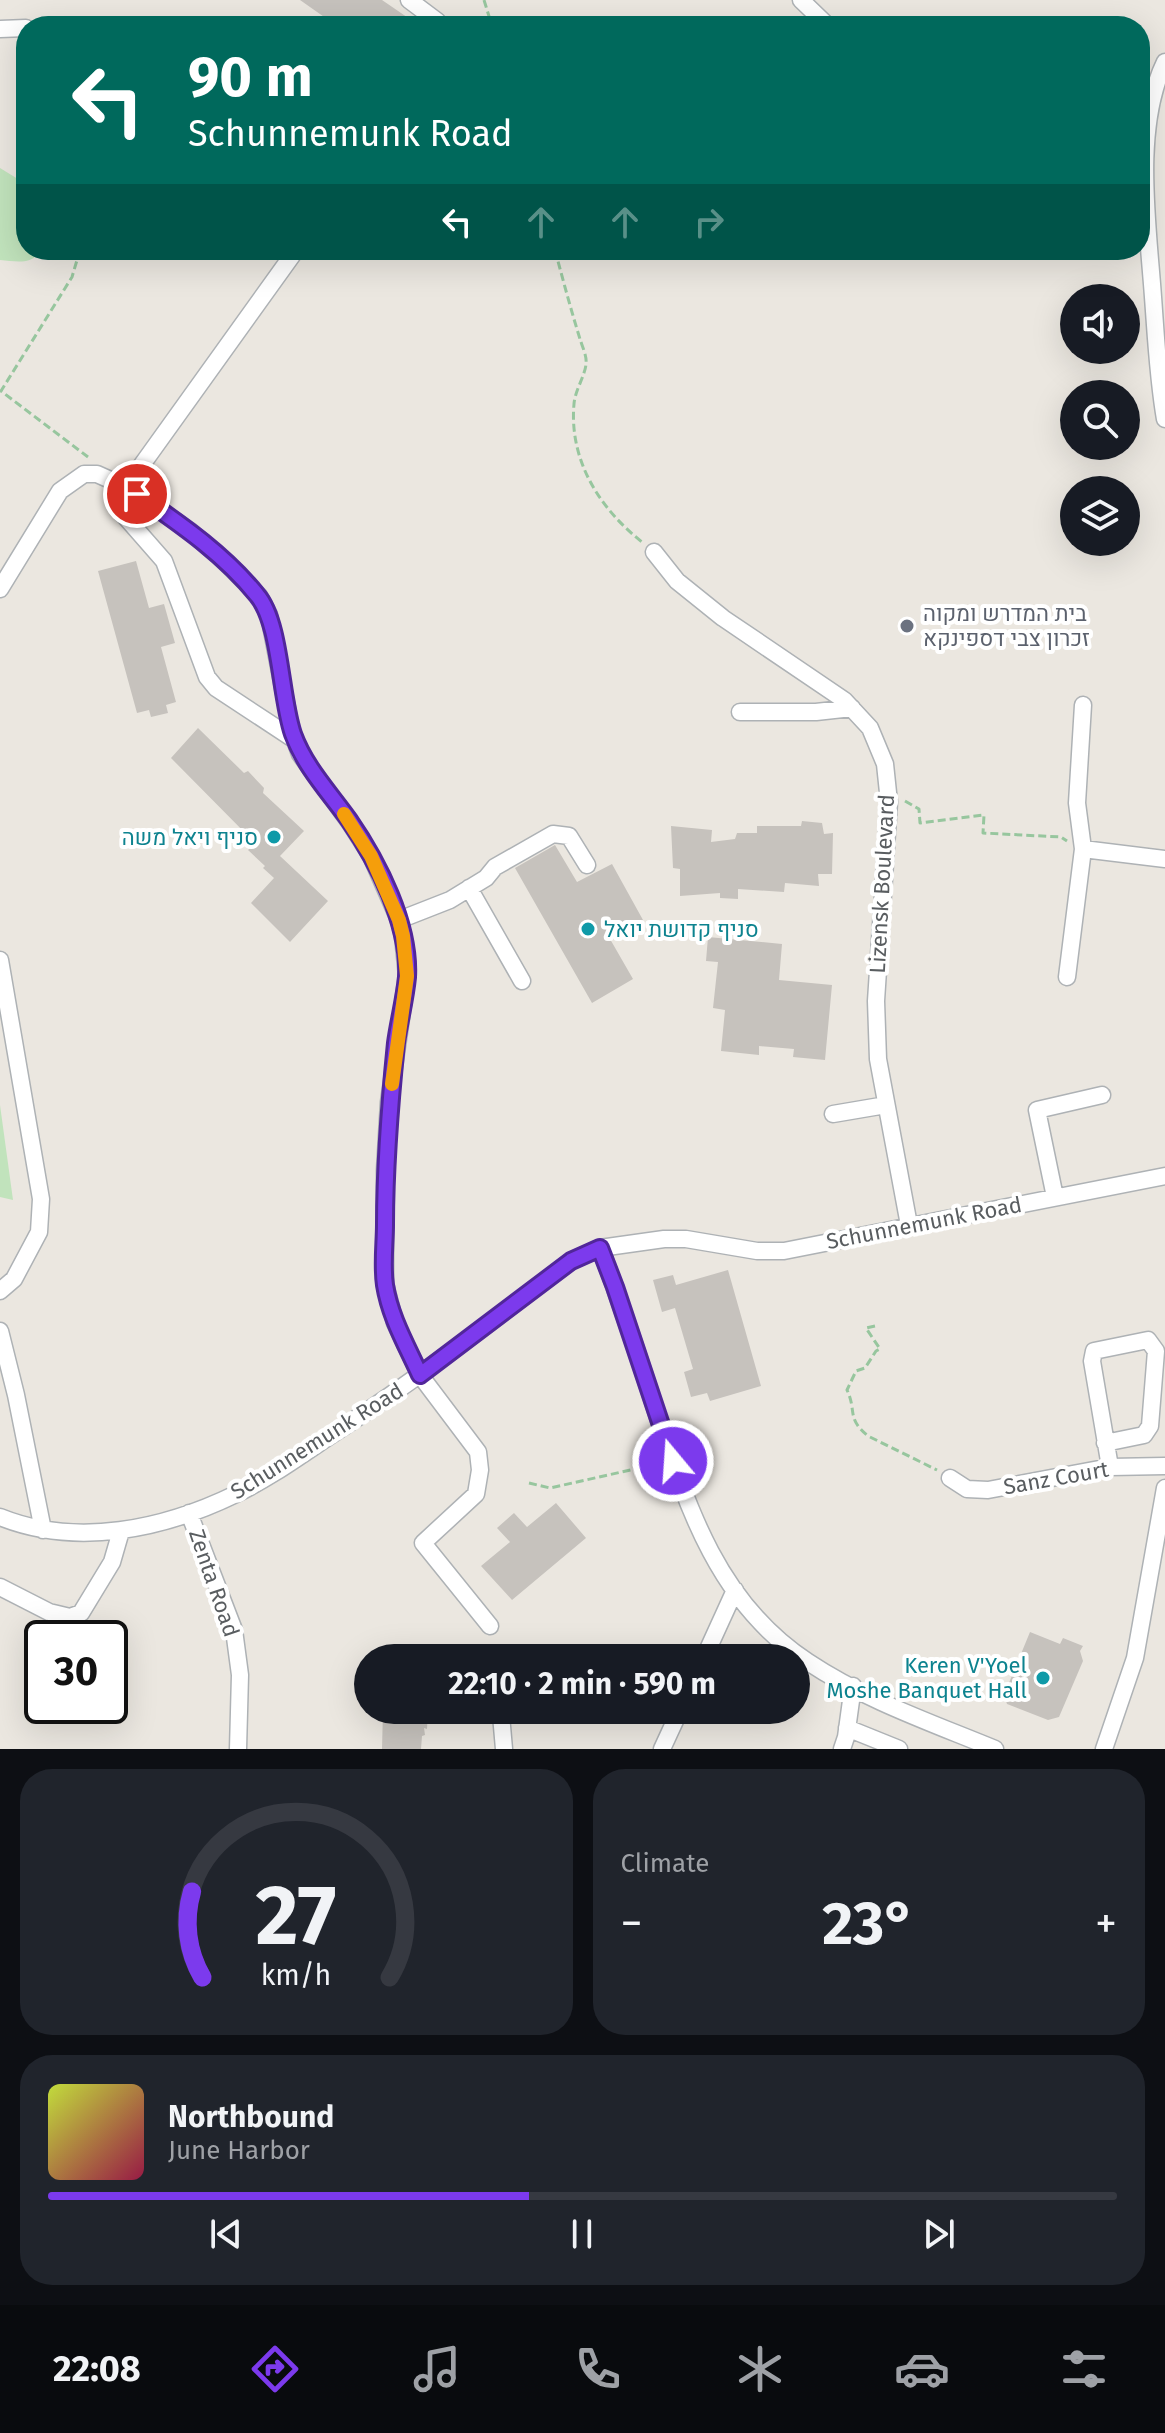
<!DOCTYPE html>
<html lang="en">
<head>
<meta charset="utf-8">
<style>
  :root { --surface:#171b24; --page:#20242c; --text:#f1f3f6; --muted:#9ea1a6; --line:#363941; --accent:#7c3aed }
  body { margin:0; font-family:"Fira Sans",Heebo,sans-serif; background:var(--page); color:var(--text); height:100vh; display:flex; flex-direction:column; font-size:30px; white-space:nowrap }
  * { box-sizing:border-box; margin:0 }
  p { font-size:26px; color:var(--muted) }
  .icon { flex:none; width:44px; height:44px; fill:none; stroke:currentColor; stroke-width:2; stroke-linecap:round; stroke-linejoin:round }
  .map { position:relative; height:1749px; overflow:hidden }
  .sheet { display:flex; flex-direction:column; gap:20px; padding:20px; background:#0d0f14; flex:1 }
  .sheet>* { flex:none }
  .banner { position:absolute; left:16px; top:16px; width:1134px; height:244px; border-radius:32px; box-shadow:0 8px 32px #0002; background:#00695c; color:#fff; overflow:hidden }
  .fabs { position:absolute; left:1060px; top:284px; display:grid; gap:16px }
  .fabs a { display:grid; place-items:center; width:80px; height:80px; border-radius:50%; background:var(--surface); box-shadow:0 8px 32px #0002; font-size:40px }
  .speed { position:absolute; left:24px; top:1620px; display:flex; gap:16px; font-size:40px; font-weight:700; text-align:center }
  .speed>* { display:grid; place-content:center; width:104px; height:104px; border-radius:50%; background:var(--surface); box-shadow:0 8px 32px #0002; line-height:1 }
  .speed .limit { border:4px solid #111; border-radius:12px; background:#fff; color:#111 }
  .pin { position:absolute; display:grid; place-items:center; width:68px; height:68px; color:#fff; margin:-34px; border:4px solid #fff; border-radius:50%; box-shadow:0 2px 8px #0007 }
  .me { position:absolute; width:88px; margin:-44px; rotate:342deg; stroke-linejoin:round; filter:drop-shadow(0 0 6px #0008) }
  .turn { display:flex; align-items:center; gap:28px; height:168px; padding:0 40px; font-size:36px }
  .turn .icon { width:104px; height:104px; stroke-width:2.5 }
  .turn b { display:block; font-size:56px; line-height:68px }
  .lanes { display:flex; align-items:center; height:76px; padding:0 40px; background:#0003; justify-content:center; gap:40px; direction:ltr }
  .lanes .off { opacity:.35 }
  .big { font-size:60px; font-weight:700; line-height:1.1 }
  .sheet .tile { flex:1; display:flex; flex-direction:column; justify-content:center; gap:12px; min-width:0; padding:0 28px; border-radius:32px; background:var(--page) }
  .sheet .dial { align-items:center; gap:0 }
  .dial svg { height:208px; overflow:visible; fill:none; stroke:var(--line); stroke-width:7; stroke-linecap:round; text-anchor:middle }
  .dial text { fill:var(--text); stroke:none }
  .song { display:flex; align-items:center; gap:24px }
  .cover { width:96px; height:96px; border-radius:12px; background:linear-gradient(135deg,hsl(70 70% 55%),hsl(340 70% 35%)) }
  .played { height:8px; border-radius:4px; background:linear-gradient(90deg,var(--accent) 45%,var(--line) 45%) }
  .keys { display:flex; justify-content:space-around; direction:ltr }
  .heat { display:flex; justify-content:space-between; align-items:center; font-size:44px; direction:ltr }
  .sheet .tiles { flex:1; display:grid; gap:20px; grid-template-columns:1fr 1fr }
  .tile:last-child { grid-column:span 2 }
  .trip { position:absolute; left:354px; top:1644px; width:456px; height:80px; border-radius:40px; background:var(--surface); box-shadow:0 8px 32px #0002; font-weight:700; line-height:80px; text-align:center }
  .menu { display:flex; height:128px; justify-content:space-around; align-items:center; background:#090b0e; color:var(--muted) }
  .menu .icon { width:56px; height:56px }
  .menu .on { color:var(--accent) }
  .menu b { font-size:36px; color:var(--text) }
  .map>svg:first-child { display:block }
  .green { fill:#c1e3bc }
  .building { fill:#c6c2bd }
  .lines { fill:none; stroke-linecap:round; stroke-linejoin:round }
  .minor-casing { stroke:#aeb2b5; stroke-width:19 }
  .path { stroke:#97c69e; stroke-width:3; stroke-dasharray:8 4; stroke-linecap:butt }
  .minor { stroke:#fff; stroke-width:16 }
  .route-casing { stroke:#51269a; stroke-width:20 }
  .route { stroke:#7c3aed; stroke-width:14 }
  .slow { stroke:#f59e0b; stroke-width:14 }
  .worship-dot { fill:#6b7280; stroke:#fff; stroke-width:3 }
  .culture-dot { fill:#0f9aa8; stroke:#fff; stroke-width:3 }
  .labels { text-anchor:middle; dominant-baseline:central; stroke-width:8; stroke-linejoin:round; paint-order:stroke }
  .worship-label { font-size:22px; fill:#5b616d; stroke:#fff; text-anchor:start }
  .culture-label { font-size:22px; fill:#0d838f; stroke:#fff; text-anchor:end }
  .street-label { font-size:22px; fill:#595d60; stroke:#fff }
</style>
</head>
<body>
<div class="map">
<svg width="1165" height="1749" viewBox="0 0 1165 1749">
  <rect width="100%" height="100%" fill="#ebe7e0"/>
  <!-- green -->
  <path class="green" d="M0,168L26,184V250H41C32,266 15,261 0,260Z
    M0,1105L13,1200L0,1197Z"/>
  <!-- building -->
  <path class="building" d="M300,0H382L420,26H337Z
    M136,561L149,608L164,604L175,643L161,647L176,702L166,705L168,713L151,717L149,710L137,713L98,571Z
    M198,728L244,773L248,771L264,788L263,793L304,831L280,856L328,901L290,942L251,903L274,878L263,868L265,866L248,850L255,843L171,758Z
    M802,821L822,823L824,834L833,833L832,874H818L819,886L785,883L784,892L738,889V899L720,898V893L680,896V869L673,868L671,826L712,830L711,842L735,839L737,833H757V826H801Z
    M555,845L577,882L612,864L643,920L610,939L633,979L592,1003L515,868Z
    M708,937L782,944L779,980L832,985L825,1060L793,1057L794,1049L759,1046V1055L721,1051L725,1010L713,1008L718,962L706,961Z
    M728,1270L761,1386L710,1401L707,1393L691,1397L684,1372L693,1369L675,1308L662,1312L653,1280L673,1275L676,1285Z
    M556,1503L586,1538L512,1600L481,1566L510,1542L497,1528L514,1513L527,1527Z
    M1030,1632L1060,1644L1063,1638L1083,1646L1080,1651L1083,1661L1059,1717L1048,1720L1007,1704L1004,1695Z
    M383,1710H428L427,1729L424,1728L425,1735L422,1736L421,1749H382Z"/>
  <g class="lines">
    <!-- minor casing -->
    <g class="minor-casing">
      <path id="minor" d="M409,0L437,21L436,26
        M801,0L828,26
        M0,29L26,28
        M1165,62C1133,128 1148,225 1153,297C1156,337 1158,379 1165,419
        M126,487L296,250
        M137,494L123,507L122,513L164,561L207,677L216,688L295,740
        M654,552L677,581L723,618L844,700L870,728L885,764L889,802L876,1001L878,1059L909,1225
        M0,589L60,491L84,474H97L126,487L190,531L223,560L259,596L269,615L291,729L300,754L350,823L371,856L399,920L403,936L407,976L389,1102L385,1170V1284L395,1323L420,1375L478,1452L480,1470L476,1494L423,1543L490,1626
        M740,712H816L852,708
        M1083,849L1165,859
        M469,888L522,981
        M399,920L450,900L486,878L495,867L553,834L569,836L587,865
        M0,960L41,1199L39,1232L14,1279L0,1291
        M1067,977L1083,849L1077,803L1083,705
        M833,1114L886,1105
        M1055,1197L1037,1110L1102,1095
        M600,1248C621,1302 639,1358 657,1414C688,1509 719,1604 808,1662C865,1700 932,1723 995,1749
        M0,1331L16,1395L43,1530
        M1105,1443L1144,1435L1150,1426L1156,1351L1148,1340L1094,1351L1092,1361L1110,1467
        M950,1478L967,1489L988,1490L1110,1467L1165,1466
        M189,1513L234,1630L240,1675L238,1749
        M0,1517C77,1548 164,1529 236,1494C274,1476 309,1449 345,1426C423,1375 497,1317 571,1261L600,1248L664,1239H686L757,1251H784L1165,1176
        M0,1587L49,1612L70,1617L81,1613L112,1562L121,1531
        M704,1658L735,1590
        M501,1715L504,1749
        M847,1728L899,1749
        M662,1749L680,1710
        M842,1749L846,1737L853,1686
        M1104,1749L1135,1658L1165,1488"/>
    </g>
    <!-- path -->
    <path class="path" d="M484,0L492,26
      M80,250L72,277L1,391L88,457
      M555,250C563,280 571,310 580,339C582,346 587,356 586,363C586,374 575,390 574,404C569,460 599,508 642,542
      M905,801L919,809L920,823L984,815L983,833L1061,837L1067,841
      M875,1326L866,1328L880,1349L876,1351L865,1368L856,1371L847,1390C857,1411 846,1418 868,1436L937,1470
      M529,1483L550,1488L657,1464"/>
    <!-- minor -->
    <use href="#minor" class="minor"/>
  </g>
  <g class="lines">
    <!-- route casing -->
    <g class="route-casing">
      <path id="route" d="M137,494C180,524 224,554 257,595C281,623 280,697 293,734C305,767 329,792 349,820C378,862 410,925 407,977C405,999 399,1021 396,1043C390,1103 385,1163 385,1224C385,1244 382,1265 385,1285C390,1317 407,1346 420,1375L571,1261L600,1248L615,1287L673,1461"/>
    </g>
    <!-- route -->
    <use href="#route" class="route"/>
    <!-- slow -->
    <path class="slow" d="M344,814L371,856L399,920L403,936L407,976L392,1084"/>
  </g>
  <!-- markers -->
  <circle class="worship-dot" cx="907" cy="626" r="8"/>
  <g class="culture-dot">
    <circle cx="274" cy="837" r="8"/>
    <circle cx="588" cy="929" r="8"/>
    <circle cx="1043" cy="1678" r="8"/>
  </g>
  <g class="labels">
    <!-- worship labels -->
    <g class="worship-label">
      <text x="923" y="613">בית המדרש ומקוה<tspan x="923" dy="25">זכרון צבי דספינקא</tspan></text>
    </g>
    <!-- culture labels -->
    <g class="culture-label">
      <text x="258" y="837">סניף ויאל משה</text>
      <text x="604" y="929" text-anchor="start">סניף קדושת יואל</text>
      <text x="1027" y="1665">Keren V'Yoel<tspan x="1027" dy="25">Moshe Banquet Hall</tspan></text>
    </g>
    <!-- street labels -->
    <g class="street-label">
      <text transform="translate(882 884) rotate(-87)">Lizensk Boulevard</text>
      <text transform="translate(924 1223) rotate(-11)">Schunnemunk Road</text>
      <text transform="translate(317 1441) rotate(-32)">Schunnemunk Road</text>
      <text transform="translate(1056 1478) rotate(-10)">Sanz Court</text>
      <text transform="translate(214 1583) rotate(71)">Zenta Road</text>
    </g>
  </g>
</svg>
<div class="fabs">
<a><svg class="icon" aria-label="sound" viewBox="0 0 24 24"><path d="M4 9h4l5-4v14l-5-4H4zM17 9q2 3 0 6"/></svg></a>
<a><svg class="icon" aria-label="search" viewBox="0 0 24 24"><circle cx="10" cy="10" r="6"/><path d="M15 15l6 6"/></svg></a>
<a><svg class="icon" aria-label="layers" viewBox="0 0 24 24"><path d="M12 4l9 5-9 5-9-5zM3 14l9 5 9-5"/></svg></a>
</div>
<div class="speed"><div class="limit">30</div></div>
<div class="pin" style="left:137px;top:494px;background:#d93025"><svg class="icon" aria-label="arrive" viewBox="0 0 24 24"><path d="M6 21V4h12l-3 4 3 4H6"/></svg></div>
<svg class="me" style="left:673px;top:1461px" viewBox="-20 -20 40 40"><circle r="17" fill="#7c3aed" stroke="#fff" stroke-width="3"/><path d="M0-11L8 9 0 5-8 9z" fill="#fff"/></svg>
<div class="trip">22:10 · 2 min · 590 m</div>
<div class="banner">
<div class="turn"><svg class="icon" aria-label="left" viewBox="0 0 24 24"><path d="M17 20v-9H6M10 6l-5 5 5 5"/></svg><div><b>90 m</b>Schunnemunk Road</div></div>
<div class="lanes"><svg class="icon" aria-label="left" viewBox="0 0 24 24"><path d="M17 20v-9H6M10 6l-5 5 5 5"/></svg><svg class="icon off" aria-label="ahead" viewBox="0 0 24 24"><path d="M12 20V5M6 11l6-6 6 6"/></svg><svg class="icon off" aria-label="ahead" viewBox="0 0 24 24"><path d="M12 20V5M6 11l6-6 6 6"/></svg><svg class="icon off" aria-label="right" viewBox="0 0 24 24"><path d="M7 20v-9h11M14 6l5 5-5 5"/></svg></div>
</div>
</div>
<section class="sheet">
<div class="tiles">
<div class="tile dial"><svg viewBox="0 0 100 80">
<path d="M14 69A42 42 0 1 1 86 69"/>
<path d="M14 69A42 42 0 0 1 10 36" stroke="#7c3aed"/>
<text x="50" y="56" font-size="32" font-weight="700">27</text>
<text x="50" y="72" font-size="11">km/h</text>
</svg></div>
<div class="tile"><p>Climate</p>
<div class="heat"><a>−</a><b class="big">23°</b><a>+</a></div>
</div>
<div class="tile">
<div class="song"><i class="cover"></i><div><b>Northbound</b><p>June Harbor</p></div></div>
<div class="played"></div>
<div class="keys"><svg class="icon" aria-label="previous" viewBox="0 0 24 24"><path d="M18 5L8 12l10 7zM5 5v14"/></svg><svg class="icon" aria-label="pause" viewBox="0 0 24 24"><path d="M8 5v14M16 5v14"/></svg><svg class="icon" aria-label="next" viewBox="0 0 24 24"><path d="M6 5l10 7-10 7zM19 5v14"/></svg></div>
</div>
</div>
</section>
<nav class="menu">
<b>22:08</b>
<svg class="icon on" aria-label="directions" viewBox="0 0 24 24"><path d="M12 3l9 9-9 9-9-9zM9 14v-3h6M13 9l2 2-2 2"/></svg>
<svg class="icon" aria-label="music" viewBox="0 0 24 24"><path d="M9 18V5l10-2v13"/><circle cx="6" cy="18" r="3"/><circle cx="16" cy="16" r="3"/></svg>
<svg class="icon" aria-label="phone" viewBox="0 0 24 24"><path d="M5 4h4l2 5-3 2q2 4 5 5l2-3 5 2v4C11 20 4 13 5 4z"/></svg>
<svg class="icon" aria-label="climate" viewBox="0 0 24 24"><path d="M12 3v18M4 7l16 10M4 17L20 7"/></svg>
<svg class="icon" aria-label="car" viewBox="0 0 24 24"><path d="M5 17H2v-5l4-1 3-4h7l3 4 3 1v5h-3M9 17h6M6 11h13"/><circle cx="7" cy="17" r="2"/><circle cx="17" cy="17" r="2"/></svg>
<svg class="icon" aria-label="filters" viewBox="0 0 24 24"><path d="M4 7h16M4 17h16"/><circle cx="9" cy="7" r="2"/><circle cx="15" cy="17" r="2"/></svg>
</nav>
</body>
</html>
